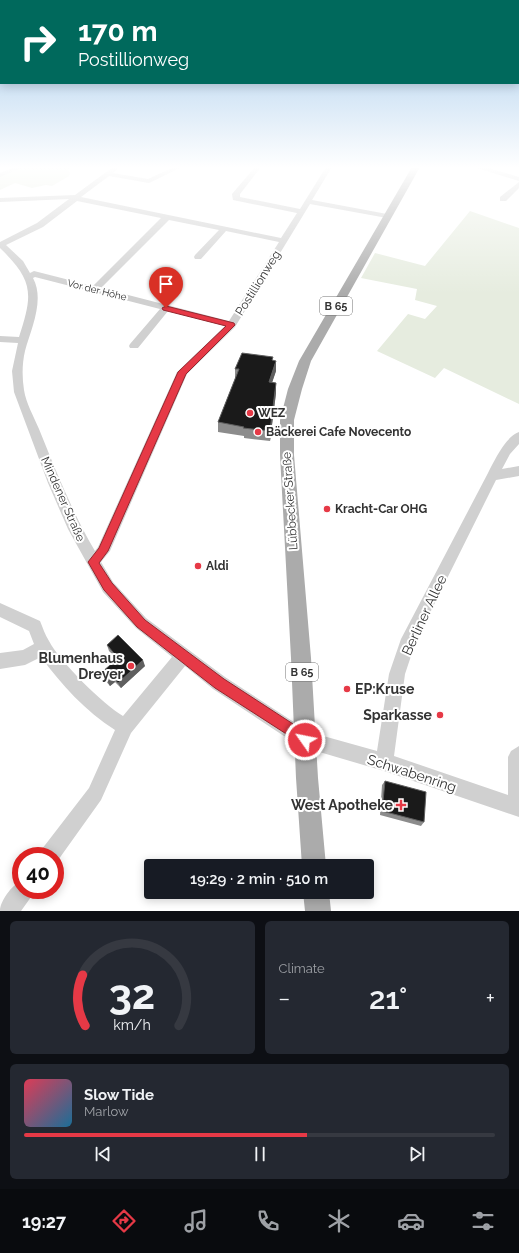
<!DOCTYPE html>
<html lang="en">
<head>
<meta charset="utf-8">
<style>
  :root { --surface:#171b24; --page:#242831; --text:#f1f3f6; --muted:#9ea1a6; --line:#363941; --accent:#e63946 }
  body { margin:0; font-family:Raleway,sans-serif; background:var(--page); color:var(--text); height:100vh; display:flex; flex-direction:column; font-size:15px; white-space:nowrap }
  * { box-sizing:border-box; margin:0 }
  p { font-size:13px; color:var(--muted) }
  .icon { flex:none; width:22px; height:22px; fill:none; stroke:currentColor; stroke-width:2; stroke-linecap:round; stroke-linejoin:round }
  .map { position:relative; height:911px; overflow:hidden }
  .drawer { display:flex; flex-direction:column; gap:10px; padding:10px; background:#0d0f14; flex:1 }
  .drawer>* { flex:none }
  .hud { position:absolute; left:0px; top:0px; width:519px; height:84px; box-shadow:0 2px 10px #0003; background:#00695c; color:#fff; overflow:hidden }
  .speed { position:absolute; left:12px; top:847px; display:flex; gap:8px; font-size:20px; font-weight:700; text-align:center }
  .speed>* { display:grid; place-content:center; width:52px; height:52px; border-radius:50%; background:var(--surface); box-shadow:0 2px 10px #0003; line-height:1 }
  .speed .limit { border:6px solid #d22; background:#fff; color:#111 }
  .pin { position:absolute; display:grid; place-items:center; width:34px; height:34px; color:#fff; margin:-41px -17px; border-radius:50% 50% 50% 0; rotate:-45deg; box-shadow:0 0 4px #0007 }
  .pin .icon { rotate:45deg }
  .me { position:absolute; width:44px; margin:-22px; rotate:303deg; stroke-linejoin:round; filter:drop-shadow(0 0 3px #0008) }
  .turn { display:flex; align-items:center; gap:14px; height:84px; padding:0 12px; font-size:18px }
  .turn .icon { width:52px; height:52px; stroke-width:2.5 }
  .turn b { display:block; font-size:28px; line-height:34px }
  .big { font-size:30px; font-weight:600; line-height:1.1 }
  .drawer .tile { flex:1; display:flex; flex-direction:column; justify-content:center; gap:6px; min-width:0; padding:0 14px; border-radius:6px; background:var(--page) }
  .drawer .dial { align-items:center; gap:0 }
  .dial svg { height:104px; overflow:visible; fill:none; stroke:var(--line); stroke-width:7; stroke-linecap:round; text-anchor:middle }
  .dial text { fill:var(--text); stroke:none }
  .song { display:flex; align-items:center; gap:12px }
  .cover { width:48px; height:48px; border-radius:6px; background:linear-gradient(135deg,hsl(350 70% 55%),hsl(200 70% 35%)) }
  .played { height:4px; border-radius:2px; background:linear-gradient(90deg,var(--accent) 60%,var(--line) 60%) }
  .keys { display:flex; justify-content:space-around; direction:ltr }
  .heat { display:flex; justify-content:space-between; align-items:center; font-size:22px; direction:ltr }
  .drawer .tiles { flex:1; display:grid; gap:10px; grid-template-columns:1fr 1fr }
  .tile:last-child { grid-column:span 2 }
  .trip { position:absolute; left:144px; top:859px; width:230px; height:40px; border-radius:4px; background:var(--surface); box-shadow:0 2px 10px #0003; font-weight:600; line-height:40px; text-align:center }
  .tab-bar { display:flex; height:64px; justify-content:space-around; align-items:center; background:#090b0e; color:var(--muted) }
  .tab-bar .icon { width:28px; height:28px }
  .tab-bar .selected { color:var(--accent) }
  .tab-bar b { font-size:18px; color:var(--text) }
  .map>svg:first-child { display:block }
  .green { fill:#e6ecdf }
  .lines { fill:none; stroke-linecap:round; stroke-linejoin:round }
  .minor { fill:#d0d0d0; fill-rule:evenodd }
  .major { fill:#ababab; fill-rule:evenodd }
  .wall { fill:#8c8c8c }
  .shaded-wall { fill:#5f5f5f }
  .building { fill:#1a1a1a; stroke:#5f5f5f }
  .route { fill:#e63946; stroke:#96252e }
  .poi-dot { fill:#e63946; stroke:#fff; stroke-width:1.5 }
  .labels { text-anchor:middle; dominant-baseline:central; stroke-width:4; stroke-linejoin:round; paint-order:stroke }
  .far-street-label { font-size:10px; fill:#333; stroke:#fff }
  .shield { fill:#fff; stroke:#707070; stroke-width:1 }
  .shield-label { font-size:11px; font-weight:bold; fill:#333 }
  .street-label { font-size:12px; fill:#333; stroke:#fff }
  .poi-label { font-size:12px; font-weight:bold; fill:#333; stroke:#fff; text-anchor:start }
  .near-street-label { font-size:14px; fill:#333; stroke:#fff }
  .near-poi-label { font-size:14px; font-weight:bold; fill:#333; stroke:#fff; text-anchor:end }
</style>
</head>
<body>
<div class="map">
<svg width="519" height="911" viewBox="0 0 519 911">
  <rect width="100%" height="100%" fill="#fff"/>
  <!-- green -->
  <path class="green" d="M23,167H74L68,170L70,173L69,176L52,186L46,185L32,188L15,183L0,190V176Z
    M470,211L519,228V404L444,368L435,378L377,351L408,314L425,319L437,306L415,300L417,289L361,278L375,253L425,266Z"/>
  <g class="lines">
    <!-- minor -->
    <path class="minor" d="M16,167H24L0,177V173Z
      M113,167H120L113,173L148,179L174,167H182L149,183L109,176L81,197L281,238L297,213L233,200L232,194L255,167H261L240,194V197L300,209L326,167H332L312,200L387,214L391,216L387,218L310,204L235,327L187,374L110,551L101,562L113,582L146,618L225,677L309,732L377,751L389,674L401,639L488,473C494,461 506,436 519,432V444L510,454L502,469L519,466V476L496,480L416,641L405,674L394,756L508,795V757L511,751L519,746V817L384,771L299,746L213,689L185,666L131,733L101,800L56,863L55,856H39L42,849L89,788L115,730C86,712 61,684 41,657L25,665L0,669V653L23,650L34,644L29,631L0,617V603L40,621C43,628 45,635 49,641C59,661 104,705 123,716L172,657L136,628L103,592L68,529L48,483L14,392L12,371L18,343L0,342V336L19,337C33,294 34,281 0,248V242L37,223L69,199L0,202V198L75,195ZM77,201L161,218L93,286L34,271L30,273L23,261L6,245L43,227ZM169,220L219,230L195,255L194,257L195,259H201L226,231L279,242L229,321L101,288ZM35,277L160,309L130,344L129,346L130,348H138L168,311L225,326L177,372L98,547L95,551C72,512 56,471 39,429C34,417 26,403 24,390C22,377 22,364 25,351C31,329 45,300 33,278Z
      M476,167H485L519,177V181L477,168Z
      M519,182V188L506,201H500V197Z
      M21,881V890H34L31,897L21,911H0C0,901 12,885 21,881Z"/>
    <!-- major -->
    <path class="major" d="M412,167H420L311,361L302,389L294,420V455L311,658L318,778L326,866H302L296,778L291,658L280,455V420L288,389L299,361Z
      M303,892H329L331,911H305Z"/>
  </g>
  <!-- wall -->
  <path class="wall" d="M273,360L276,371L272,382L276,383V393L270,441L244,438V436L218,432V422L235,379V369Z
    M107,645L145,666L121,688L115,682L110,686L104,679L101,673L117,659L109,651Z
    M385,781L424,822L421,826L380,815L382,785Z"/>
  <!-- shaded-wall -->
  <path class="shaded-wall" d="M276,361V371L269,392V382Z
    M276,383V393L270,441V431Z
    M143,660L145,666L121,688L118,683Z
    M112,676L115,682L110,686L107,680Z"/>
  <!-- building -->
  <path class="building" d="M242,353L273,357L272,360L276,361L269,382L276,383L270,431L243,428L244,427L218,422L239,369H235Z
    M118,635L143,660L118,683L112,676L107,680L101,673L118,658L107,645Z
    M385,781L426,792L424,822L382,811Z"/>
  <!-- sky -->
  <linearGradient id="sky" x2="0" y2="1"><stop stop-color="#9ec6ea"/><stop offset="0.57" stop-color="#fff"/><stop offset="1" stop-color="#fff" stop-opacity="0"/></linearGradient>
  <rect width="519" height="294" fill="url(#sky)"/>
  <!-- route -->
  <path class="route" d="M166,306L234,323L235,325L186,374L108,551L99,563L112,583L145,620L224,679L310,735L312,740L310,744L305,746L215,688L137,627L104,590L88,562L99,548L178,372L226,326L163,310L162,308Z"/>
  <!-- markers -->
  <g class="poi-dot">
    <circle cx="250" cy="413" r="4"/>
    <circle cx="258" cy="432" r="4"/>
    <circle cx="327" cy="509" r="4"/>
    <circle cx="198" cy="566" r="4"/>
    <circle cx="131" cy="666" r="4"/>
    <circle cx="347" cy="689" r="4"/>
    <circle cx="440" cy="715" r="4"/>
    <path d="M399 799h4v4h4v4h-4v4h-4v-4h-4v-4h4z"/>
  </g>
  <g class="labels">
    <!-- far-street labels -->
    <g class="far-street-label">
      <text transform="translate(97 290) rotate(14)">Vor der Höhe</text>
    </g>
    <!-- shield labels -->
    <g class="shield">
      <rect x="320" y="297" width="32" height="18" rx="3"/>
      <rect x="286" y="663" width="32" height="18" rx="3"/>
    </g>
    <g class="shield-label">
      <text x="336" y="306">B 65</text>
      <text x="302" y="672">B 65</text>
    </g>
    <!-- street labels -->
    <g class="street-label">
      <text transform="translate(258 283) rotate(-58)">Postillionweg</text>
      <text transform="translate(63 499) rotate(66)">Mindener Straße</text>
      <text transform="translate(290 501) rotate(-94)">Lübbecker Straße</text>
    </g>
    <!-- poi labels -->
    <g class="poi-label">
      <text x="258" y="413">WEZ</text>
      <text x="266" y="432">Bäckerei Cafe Novecento</text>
      <text x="335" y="509">Kracht-Car OHG</text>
      <text x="206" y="566">Aldi</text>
    </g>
    <!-- near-street labels -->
    <g class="near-street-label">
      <text transform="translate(424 615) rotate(-65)">Berliner Allee</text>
      <text transform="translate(412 773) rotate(18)">Schwabenring</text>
    </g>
    <!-- near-poi labels -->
    <g class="near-poi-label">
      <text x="123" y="658">Blumenhaus<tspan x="123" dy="16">Dreyer</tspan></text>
      <text x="355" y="689" text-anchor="start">EP:Kruse</text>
      <text x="432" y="715">Sparkasse</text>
      <text x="393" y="805">West Apotheke</text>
    </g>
  </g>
</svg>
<div class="speed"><div class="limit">40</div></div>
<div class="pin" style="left:166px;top:308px;background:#d93025"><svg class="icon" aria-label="arrive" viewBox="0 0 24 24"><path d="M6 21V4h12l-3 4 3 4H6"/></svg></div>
<svg class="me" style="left:305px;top:740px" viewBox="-20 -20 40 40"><circle r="17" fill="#e63946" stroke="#fff" stroke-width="3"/><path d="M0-11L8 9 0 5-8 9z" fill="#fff"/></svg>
<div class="trip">19:29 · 2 min · 510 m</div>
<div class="hud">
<div class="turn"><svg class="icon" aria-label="right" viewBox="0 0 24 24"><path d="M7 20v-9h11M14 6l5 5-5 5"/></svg><div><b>170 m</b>Postillionweg</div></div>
</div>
</div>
<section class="drawer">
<div class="tiles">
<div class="tile dial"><svg viewBox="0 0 100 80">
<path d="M14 69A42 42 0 1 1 86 69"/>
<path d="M14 69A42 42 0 0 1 12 30" stroke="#e63946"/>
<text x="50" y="56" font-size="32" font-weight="700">32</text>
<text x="50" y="72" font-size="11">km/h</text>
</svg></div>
<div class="tile"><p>Climate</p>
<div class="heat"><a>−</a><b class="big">21°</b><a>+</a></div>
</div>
<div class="tile">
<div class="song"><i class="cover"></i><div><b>Slow Tide</b><p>Marlow</p></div></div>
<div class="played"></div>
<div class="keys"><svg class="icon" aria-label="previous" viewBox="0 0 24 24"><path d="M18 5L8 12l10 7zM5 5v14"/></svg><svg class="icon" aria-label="pause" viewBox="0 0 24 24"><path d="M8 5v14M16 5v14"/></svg><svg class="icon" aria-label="next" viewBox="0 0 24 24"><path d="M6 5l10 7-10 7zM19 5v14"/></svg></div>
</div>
</div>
</section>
<nav class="tab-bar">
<b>19:27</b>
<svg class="icon selected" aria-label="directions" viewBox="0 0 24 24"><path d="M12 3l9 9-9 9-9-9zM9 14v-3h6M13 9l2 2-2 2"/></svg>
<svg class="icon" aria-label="music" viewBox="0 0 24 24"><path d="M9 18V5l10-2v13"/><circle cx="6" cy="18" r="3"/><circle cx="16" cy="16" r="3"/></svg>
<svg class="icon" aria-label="phone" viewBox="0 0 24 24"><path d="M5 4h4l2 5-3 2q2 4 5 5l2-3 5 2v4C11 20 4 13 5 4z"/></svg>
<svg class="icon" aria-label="climate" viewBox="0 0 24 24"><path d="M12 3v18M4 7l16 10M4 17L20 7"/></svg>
<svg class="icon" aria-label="car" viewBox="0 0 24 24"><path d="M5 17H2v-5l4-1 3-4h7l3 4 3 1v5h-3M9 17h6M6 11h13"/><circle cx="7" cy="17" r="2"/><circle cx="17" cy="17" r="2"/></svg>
<svg class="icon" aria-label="filters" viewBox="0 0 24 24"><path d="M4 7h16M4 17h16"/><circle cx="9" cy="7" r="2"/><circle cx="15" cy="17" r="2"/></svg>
</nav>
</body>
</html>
